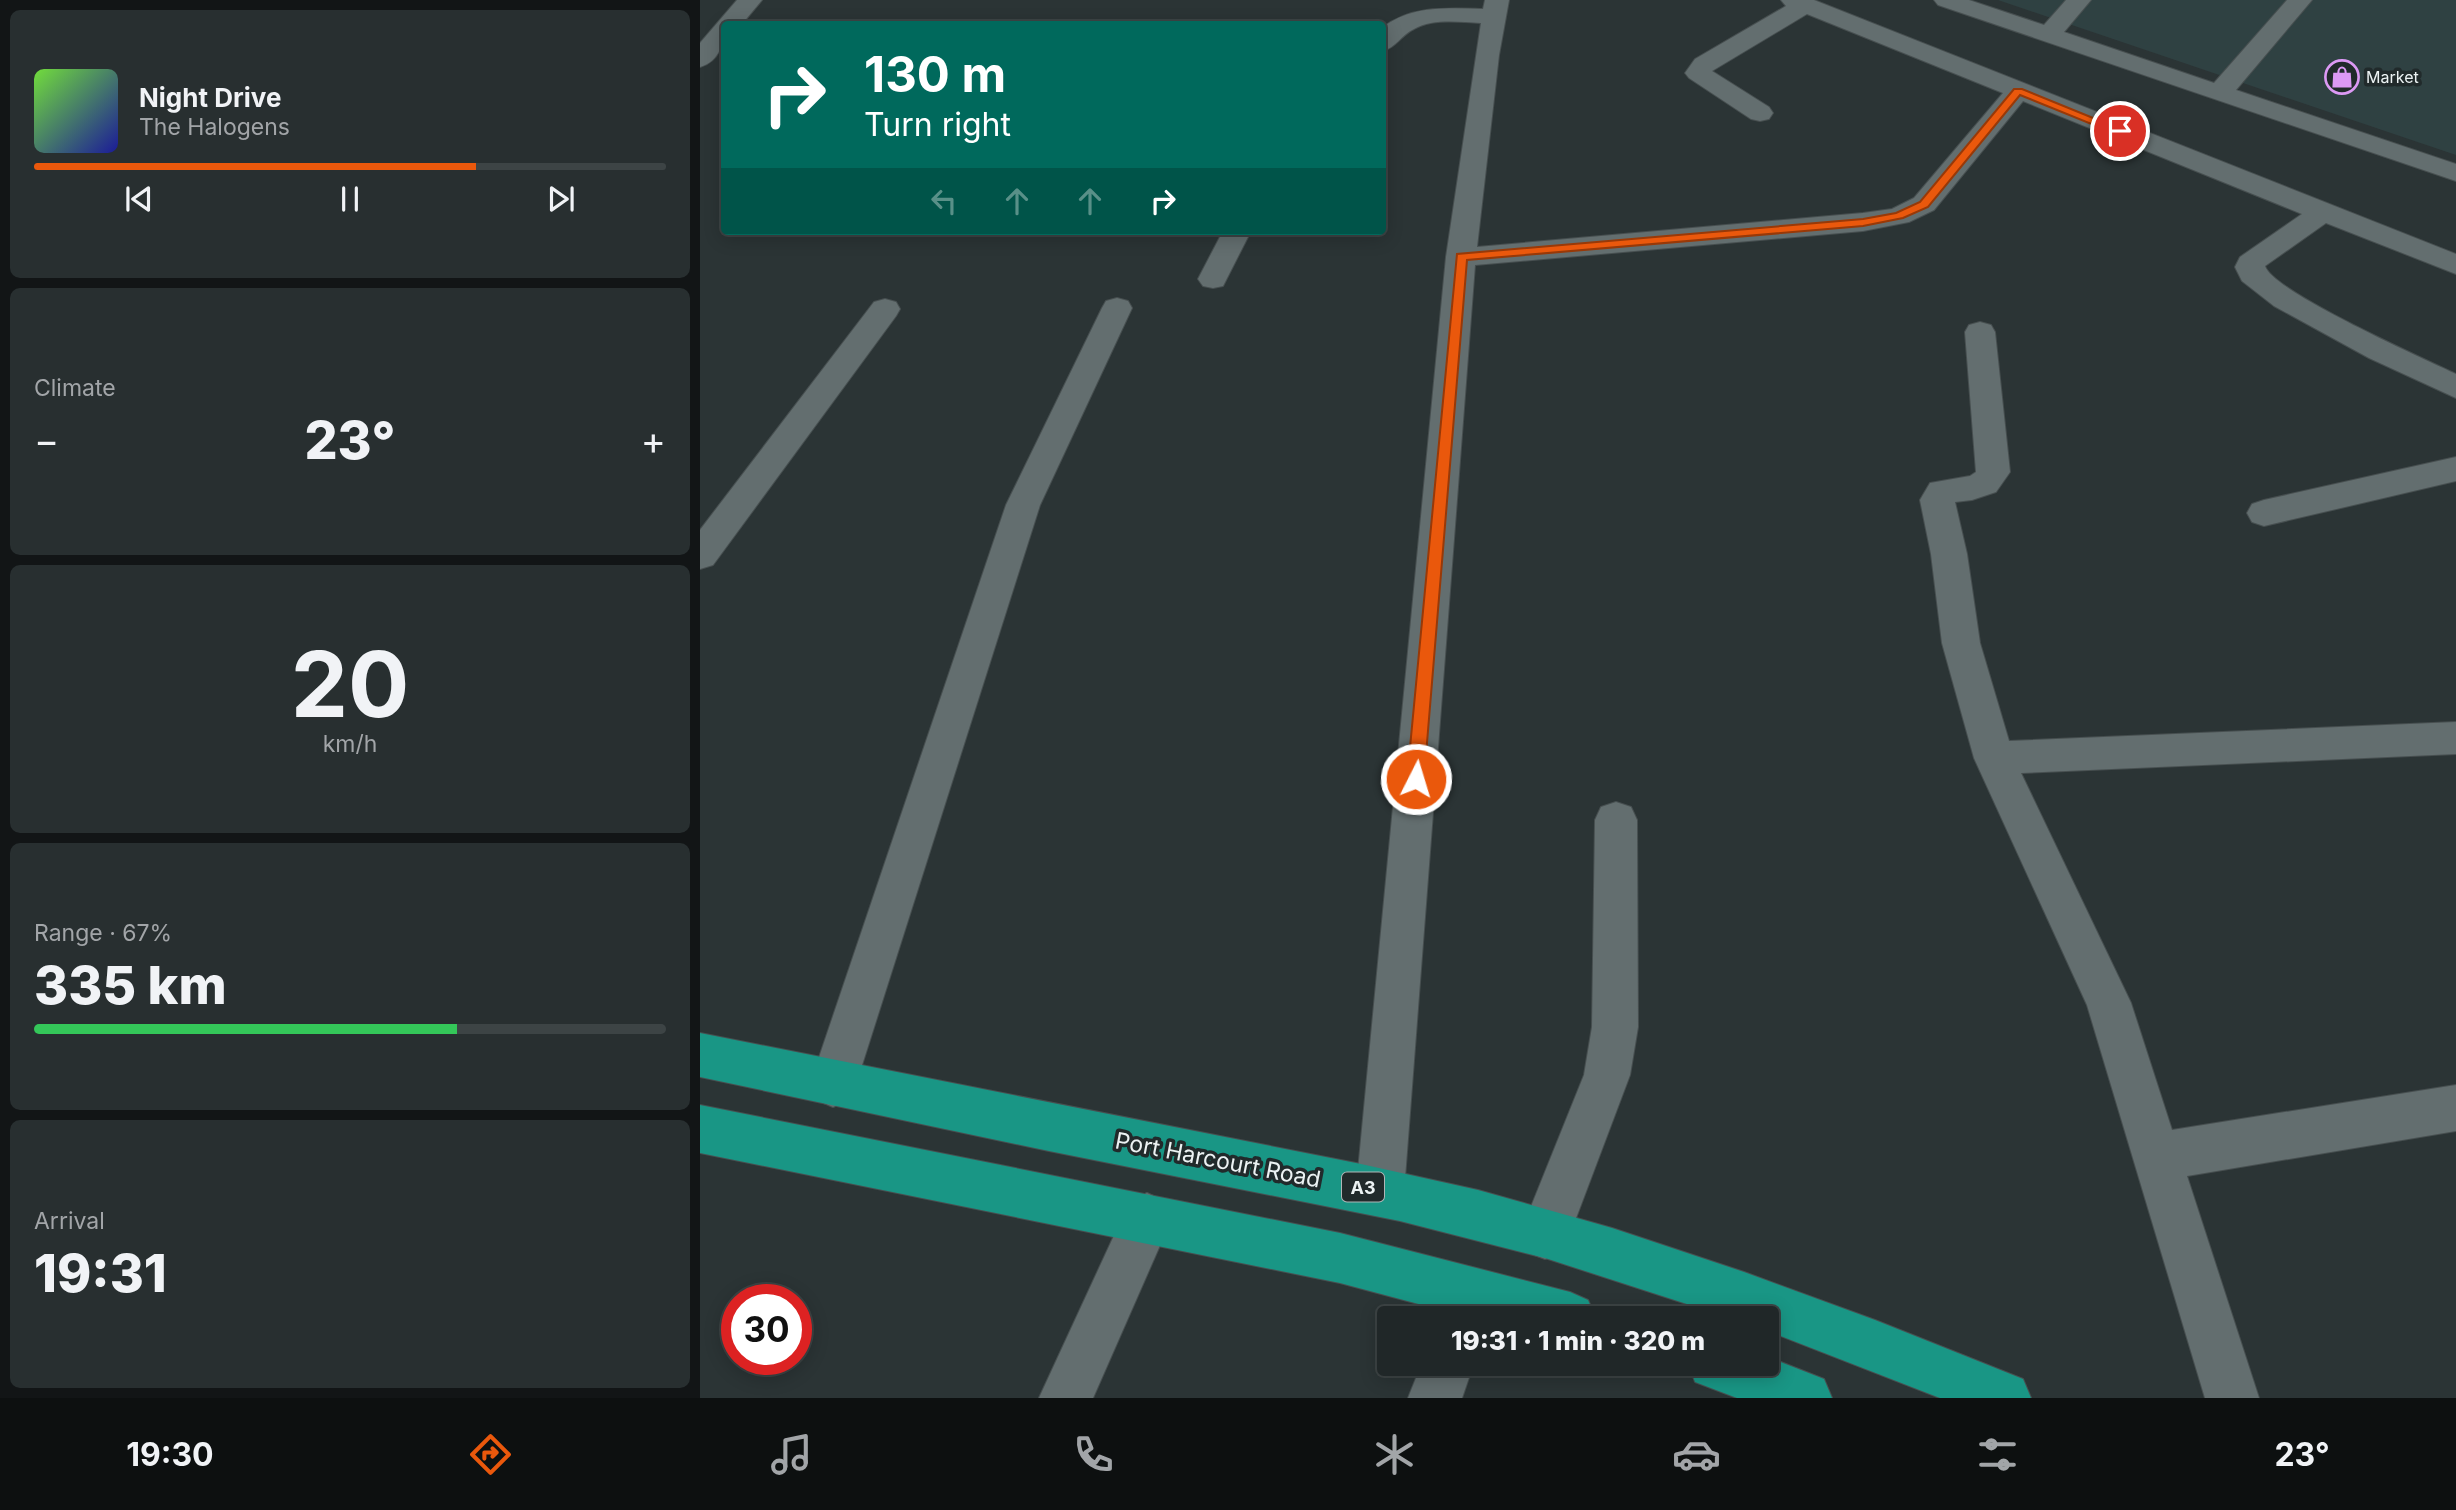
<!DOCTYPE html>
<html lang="en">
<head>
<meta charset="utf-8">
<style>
  :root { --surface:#202728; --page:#282f30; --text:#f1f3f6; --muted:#a2a5a8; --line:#3d4445; --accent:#ea580c }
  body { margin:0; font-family:Inter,sans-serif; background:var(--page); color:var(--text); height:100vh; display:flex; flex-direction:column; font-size:26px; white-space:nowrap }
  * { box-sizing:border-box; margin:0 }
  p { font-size:23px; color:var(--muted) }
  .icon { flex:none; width:38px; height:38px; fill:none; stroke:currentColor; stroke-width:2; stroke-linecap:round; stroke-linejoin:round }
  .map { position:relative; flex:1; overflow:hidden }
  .details { display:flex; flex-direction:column; gap:10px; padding:10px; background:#121516; width:700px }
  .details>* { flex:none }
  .banner { position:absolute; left:21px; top:21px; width:665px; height:214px; border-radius:7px; box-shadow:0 4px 18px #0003,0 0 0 2px var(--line); background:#00695c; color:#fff; overflow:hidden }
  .speed { position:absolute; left:21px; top:1284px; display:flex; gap:14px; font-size:35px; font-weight:700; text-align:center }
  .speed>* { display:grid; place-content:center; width:91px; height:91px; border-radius:50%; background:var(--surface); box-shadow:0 4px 18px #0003,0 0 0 2px var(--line); line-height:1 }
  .speed .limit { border:10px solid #d22; background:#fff; color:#111 }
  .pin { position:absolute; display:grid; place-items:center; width:60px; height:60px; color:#fff; margin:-30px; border:4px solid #fff; border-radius:50%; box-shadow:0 2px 7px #0007 }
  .me { position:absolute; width:77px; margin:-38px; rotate:5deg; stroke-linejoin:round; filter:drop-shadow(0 0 5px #0008) }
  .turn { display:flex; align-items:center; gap:24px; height:147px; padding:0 28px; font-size:32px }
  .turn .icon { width:91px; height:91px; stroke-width:2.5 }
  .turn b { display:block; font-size:49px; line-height:60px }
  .lanes { display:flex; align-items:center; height:66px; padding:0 28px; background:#0003; justify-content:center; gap:35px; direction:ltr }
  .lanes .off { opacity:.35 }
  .big { font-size:52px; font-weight:800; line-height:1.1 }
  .details .card { flex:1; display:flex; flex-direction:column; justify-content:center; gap:10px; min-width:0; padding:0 24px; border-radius:10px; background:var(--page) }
  .details .dial { align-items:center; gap:0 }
  .dial b { font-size:91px; line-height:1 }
  .song { display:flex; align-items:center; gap:21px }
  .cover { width:84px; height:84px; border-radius:10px; background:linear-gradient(135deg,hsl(100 70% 55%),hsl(240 70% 35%)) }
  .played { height:7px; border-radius:4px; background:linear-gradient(90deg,var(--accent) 70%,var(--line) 70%) }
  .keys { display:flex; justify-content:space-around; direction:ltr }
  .heat { display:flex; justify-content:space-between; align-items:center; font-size:38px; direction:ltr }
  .charge { height:10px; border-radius:5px; background:linear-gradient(90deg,#34c759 67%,var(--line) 0) }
  .trip { position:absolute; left:677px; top:1306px; width:402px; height:70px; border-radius:7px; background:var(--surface); box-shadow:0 4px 18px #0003,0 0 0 2px var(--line); font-weight:800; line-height:70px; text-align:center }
  .dock { display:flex; height:112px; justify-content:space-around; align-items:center; background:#0d1010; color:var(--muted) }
  .dock .icon { width:49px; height:49px }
  .dock .on { color:var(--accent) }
  .dock b { font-size:32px; color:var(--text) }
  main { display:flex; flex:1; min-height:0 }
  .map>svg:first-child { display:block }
  .built { fill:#2f4142 }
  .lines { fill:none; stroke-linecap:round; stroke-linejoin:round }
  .minor-casing { stroke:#474f50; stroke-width:2 }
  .highway-casing { stroke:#474f50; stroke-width:2 }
  .minor { fill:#636e6f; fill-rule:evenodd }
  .highway { fill:#199685; fill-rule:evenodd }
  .route { fill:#ea580c; stroke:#983908; stroke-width:2 }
  .labels { text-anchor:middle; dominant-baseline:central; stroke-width:7; stroke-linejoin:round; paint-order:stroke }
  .far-poi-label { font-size:16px; fill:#ecf2f3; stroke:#212a2b; text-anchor:start }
  .shield { fill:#212a2b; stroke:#afb6b7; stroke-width:2 }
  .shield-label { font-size:18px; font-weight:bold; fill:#ecf2f3 }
  .near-street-label { font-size:23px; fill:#ecf2f3; stroke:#212a2b }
</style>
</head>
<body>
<main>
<section class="details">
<div class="card">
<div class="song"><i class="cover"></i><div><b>Night Drive</b><p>The Halogens</p></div></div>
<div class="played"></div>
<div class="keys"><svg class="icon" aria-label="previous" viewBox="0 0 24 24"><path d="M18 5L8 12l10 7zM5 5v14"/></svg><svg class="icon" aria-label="pause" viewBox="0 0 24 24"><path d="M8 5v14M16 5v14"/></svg><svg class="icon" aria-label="next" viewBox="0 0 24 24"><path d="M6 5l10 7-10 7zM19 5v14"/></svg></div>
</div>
<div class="card"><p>Climate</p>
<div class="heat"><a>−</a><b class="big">23°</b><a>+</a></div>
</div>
<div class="card dial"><b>20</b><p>km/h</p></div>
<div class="card"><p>Range · 67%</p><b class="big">335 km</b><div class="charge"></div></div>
<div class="card"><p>Arrival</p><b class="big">19:31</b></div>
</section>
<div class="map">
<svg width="1756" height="1398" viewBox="0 0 1756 1398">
  <rect width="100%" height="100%" fill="#2b3435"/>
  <!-- built -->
  <path class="built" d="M1298,0H1756V155Z"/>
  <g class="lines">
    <!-- minor casing -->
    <g class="minor-casing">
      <path id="minor" d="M37,0H62L42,24H24C24,43 20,61 0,67V43Z
        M785,0H809L799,55L777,247L1163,213L1192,209L1214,198L1303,93L1107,14L1012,71L1069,107L1073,113L1069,119L1060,121L1051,119L989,78L985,73L995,59L1086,6L1081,0H1114L1756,254V274L1626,223L1565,266C1573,292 1725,359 1756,374V398L1669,358L1574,306L1542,281L1535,267L1540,257L1602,214L1323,101L1234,210L1209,222L1163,231L775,265L704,1191L697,1208L680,1215L663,1208L656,1191L746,257L781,23C759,22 733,18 714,29C701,35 696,48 682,51V28C711,5 748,8 783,9Z
        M1234,0H1269L1344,25L1366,0H1391L1364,32L1514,83L1587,0H1612L1536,90L1756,164V181L1238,5Z
        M523,231H551L523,286L513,288L503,286L498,279Z
        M417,298L428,301L432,308L340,505L156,1084L149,1100L133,1107L117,1100L110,1084L306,505L402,308L406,301Z
        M185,299L196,302L200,309L196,316L13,565L0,569V530L174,302Z
        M1280,322L1291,325L1295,332L1310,472L1296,492L1272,500L1255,502L1267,554L1280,643L1309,741L1756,722V754L1321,773L1431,1003L1472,1130L1756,1085V1131L1487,1176L1559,1398H1505L1387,1005L1274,758L1242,643L1231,554L1220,500L1230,483L1270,476L1276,472L1265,332L1269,325Z
        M1756,457V481L1564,526L1552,522L1547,513L1552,504L1564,500Z
        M916,802L931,807L937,820L938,1027L930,1075L870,1234L863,1252L845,1259L827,1252L820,1234L884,1075L892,1027L895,820L901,807Z
        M447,1193L464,1201L472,1218L393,1398H339L430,1201Z
        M722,1363H774L762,1398H708Z"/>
    </g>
    <!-- highway casing -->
    <g class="highway-casing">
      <path id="highway" d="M0,1033L661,1164L778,1190L912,1228L1044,1272L1175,1320L1323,1379L1331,1398H1240L1068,1331V1318H1030L845,1258L700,1221L349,1151L0,1077Z
        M0,1105L640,1233L870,1292L888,1300L896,1318H771L640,1283L0,1153Z
        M1068,1357L1124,1379L1132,1398H1037L995,1382L988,1363H1068Z"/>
    </g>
    <!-- minor -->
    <use href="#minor" class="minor"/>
    <!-- highway -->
    <use href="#highway" class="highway"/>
  </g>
  <!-- route -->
  <path class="route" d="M1314,89H1322L1425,131L1416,134L1320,95L1228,207L1203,218L1163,226L767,260L724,779L721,784H710L707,779L757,254L1163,219L1196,213L1220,202Z"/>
  <!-- icons -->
  <defs>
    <g id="shop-ring" transform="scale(1.75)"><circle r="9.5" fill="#212a2b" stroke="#dc99f4" stroke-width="1.5"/><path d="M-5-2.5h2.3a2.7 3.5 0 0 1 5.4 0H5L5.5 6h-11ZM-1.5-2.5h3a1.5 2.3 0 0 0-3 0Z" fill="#dc99f4"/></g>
  </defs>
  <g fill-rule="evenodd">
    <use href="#shop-ring" x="1642" y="77"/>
  </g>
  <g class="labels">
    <!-- far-poi labels -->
    <g class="far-poi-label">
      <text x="1666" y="77">Market</text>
    </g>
    <!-- shield labels -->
    <rect class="shield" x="642" y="1172.5" width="42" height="29" rx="5"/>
    <g class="shield-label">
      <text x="663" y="1187">A3</text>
    </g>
    <!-- near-street labels -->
    <g class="near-street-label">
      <text transform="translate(518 1160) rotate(11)">Port Harcourt Road</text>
    </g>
  </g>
</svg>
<div class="speed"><div class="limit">30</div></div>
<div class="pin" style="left:1420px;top:131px;background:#d93025"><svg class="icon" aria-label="arrive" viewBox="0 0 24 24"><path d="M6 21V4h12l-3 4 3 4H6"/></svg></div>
<svg class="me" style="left:716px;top:779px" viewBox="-20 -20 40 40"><circle r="17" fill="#ea580c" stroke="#fff" stroke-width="3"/><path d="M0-11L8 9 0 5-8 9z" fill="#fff"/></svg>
<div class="trip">19:31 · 1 min · 320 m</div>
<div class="banner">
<div class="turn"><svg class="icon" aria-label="right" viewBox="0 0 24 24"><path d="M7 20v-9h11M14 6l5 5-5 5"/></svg><div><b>130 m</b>Turn right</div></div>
<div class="lanes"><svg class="icon off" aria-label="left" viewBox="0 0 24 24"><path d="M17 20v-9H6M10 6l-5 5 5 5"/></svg><svg class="icon off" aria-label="ahead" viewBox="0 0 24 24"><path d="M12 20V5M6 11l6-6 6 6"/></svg><svg class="icon off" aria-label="ahead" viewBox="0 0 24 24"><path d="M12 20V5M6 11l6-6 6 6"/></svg><svg class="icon" aria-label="right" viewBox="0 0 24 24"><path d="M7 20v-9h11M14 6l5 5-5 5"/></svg></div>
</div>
</div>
</main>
<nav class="dock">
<b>19:30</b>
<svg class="icon on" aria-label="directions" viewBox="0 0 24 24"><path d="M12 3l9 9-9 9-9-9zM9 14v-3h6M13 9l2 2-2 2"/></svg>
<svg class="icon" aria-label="music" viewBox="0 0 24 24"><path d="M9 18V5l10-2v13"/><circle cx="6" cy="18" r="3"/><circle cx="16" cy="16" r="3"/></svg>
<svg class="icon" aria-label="phone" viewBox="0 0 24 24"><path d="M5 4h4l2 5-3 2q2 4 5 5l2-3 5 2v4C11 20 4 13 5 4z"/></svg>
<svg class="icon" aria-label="climate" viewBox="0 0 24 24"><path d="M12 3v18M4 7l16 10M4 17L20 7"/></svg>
<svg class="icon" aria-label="car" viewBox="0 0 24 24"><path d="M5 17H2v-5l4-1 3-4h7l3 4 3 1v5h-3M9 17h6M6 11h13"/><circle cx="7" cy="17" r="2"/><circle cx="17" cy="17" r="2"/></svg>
<svg class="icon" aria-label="filters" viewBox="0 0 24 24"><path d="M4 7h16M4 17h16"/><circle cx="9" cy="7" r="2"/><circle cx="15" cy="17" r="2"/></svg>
<b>23°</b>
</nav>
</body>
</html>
